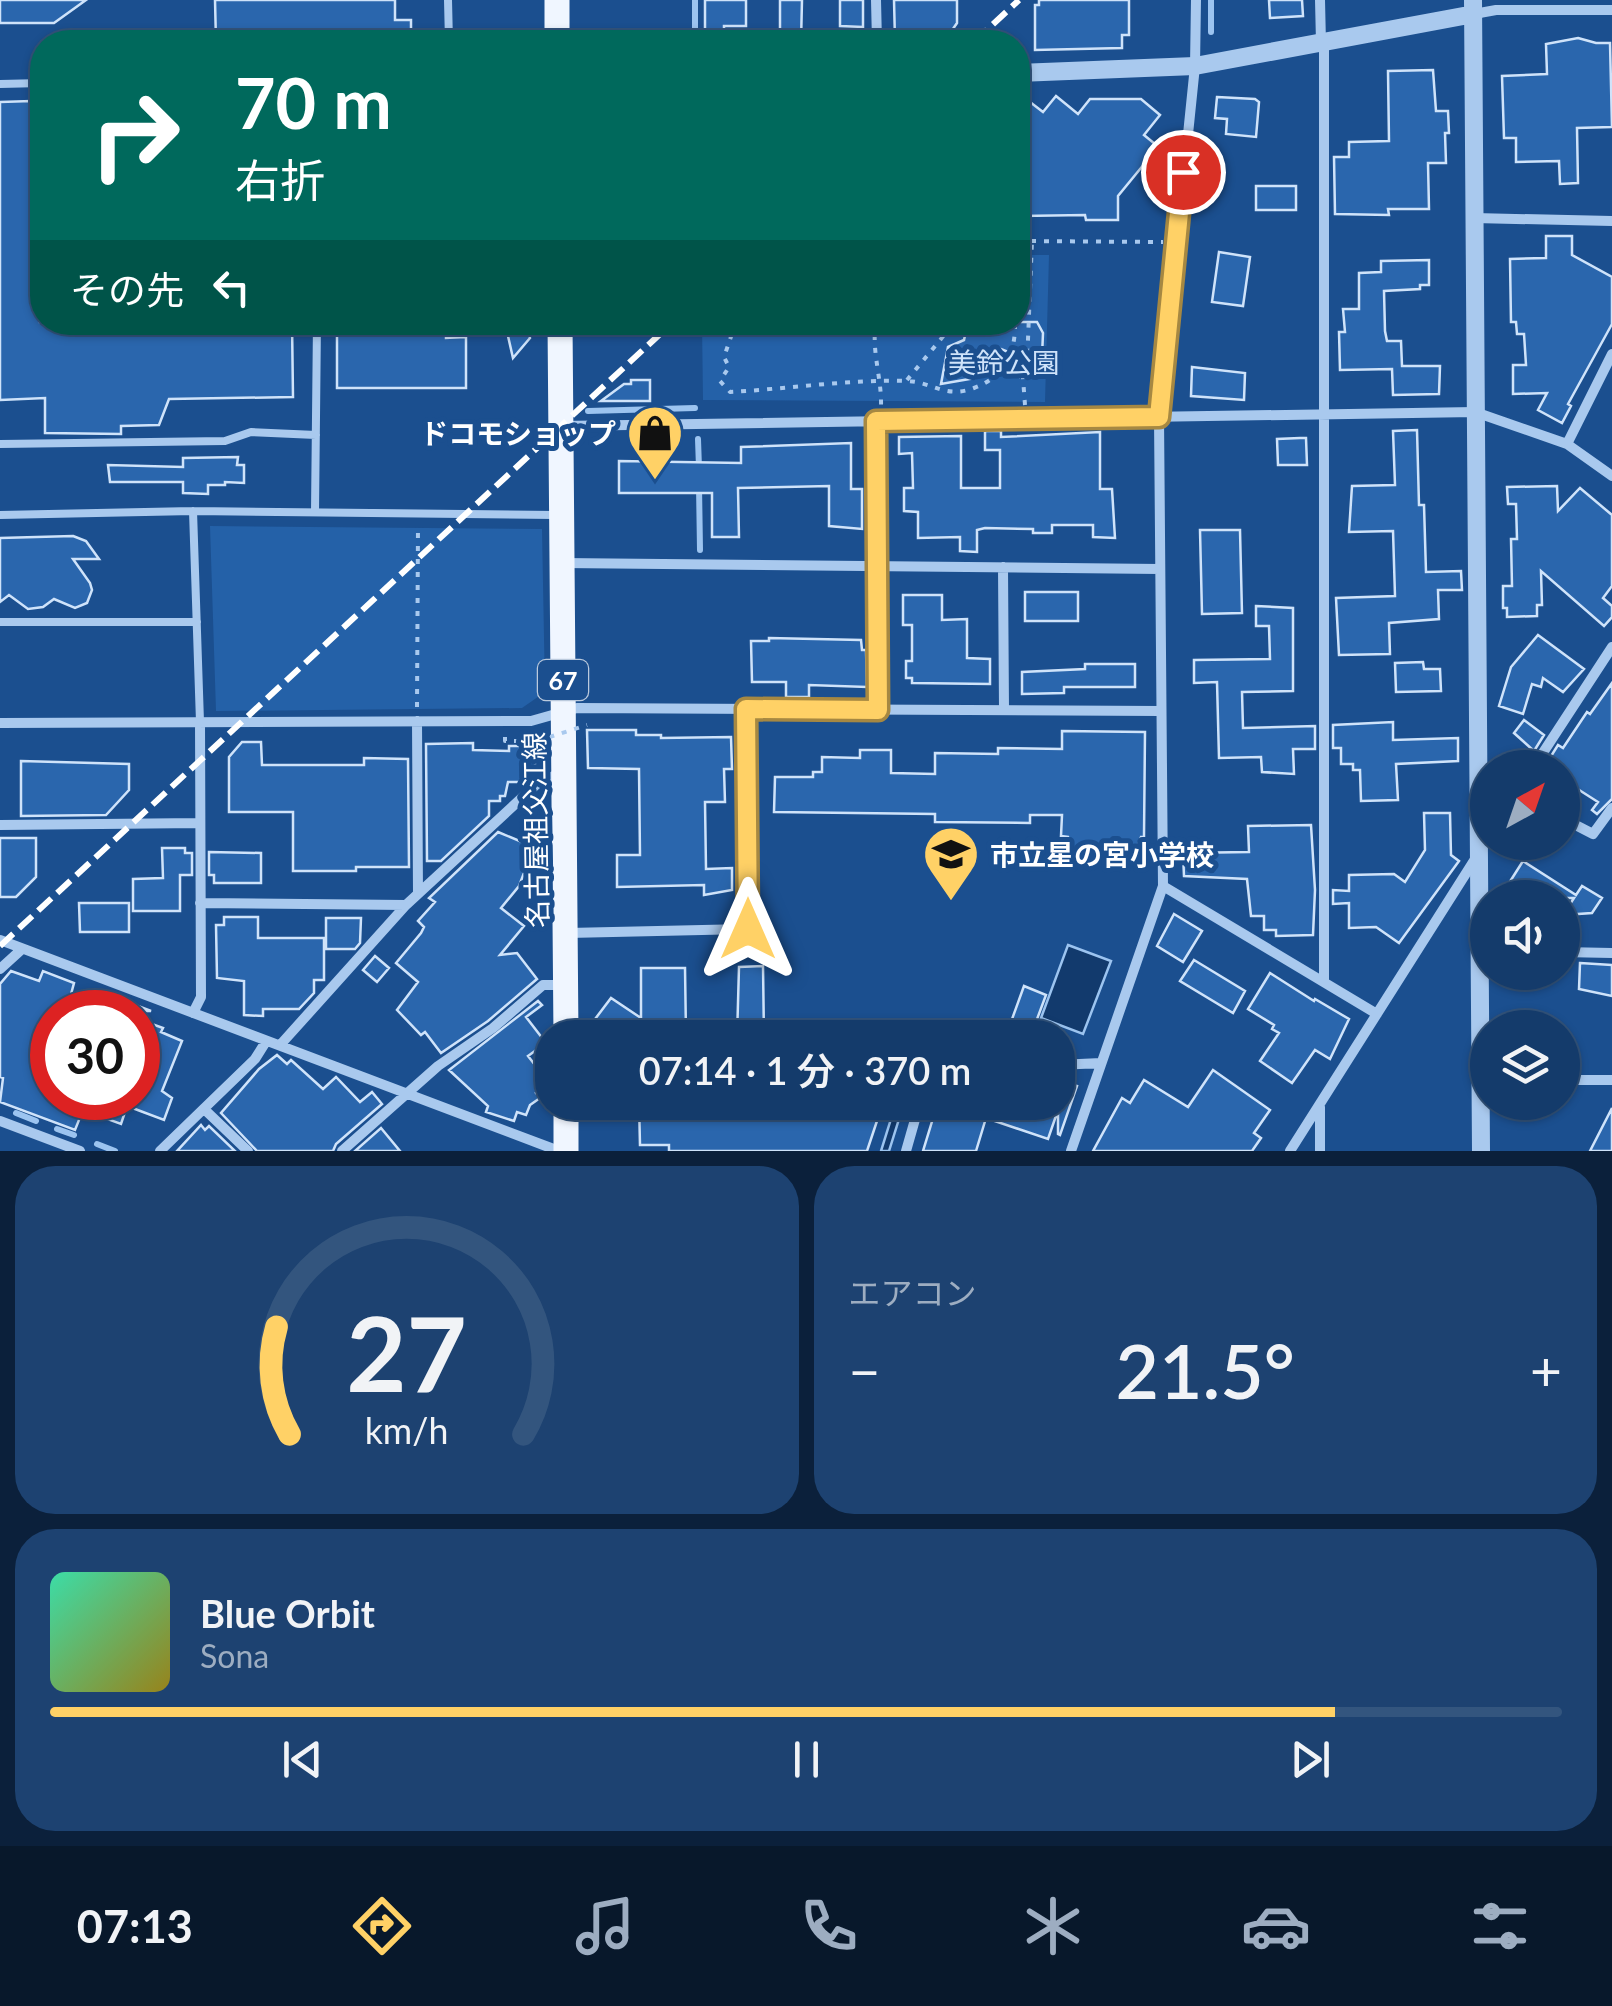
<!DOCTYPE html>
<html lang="ja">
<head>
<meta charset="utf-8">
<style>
  :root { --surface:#143b6b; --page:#1d4271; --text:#f1f3f6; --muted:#9dadc1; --line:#33557e; --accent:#ffd166 }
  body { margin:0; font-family:Lato,"Noto Sans JP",sans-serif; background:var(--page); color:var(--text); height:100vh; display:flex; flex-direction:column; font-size:38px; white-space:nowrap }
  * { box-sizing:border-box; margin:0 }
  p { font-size:32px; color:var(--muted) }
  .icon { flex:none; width:55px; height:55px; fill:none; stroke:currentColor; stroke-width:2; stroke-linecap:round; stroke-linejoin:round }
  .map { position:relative; height:1151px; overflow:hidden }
  .side { display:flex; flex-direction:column; gap:15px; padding:15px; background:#0b203b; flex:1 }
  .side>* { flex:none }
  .hud { position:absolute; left:30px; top:30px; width:1000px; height:305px; border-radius:40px; box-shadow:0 2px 8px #0004,0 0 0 2px var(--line); background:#00695c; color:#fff; overflow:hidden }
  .needle { width:65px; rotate:40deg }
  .tools { position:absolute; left:1470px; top:750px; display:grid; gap:20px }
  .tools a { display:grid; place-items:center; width:110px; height:110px; border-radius:50%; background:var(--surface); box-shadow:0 2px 8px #0004,0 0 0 2px var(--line); font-size:50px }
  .speed { position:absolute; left:30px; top:990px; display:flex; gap:20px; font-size:50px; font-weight:700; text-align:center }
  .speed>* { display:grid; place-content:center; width:130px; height:130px; border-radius:50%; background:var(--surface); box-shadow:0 2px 8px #0004,0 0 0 2px var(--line); line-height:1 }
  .speed .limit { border:15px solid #d22; background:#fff; color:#111 }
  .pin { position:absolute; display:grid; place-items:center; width:85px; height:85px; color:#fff; margin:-42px; border:5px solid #fff; border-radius:50%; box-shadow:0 2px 10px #0007 }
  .me { position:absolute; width:110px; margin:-55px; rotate:0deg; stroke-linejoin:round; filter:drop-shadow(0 0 8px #0008) }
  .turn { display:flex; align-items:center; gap:35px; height:210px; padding:0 40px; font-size:45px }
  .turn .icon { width:130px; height:130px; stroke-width:2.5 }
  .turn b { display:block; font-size:70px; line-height:85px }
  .then { display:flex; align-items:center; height:95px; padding:0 40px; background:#0003; gap:20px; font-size:38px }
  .big { font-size:75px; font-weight:600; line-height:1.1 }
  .side .widget { flex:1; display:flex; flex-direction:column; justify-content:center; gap:15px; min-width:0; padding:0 35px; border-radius:40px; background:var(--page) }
  .side .dial { align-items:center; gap:0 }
  .dial svg { height:260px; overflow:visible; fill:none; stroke:var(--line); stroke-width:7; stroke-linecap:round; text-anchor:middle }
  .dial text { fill:var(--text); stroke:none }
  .song { display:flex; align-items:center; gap:30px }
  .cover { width:120px; height:120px; border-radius:15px; background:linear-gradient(135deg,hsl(160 70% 55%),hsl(50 70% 35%)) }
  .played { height:10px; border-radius:5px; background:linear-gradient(90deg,var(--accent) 85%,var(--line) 85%) }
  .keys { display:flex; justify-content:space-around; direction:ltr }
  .heat { display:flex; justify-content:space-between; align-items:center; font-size:55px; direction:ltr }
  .side .tiles { flex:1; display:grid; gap:15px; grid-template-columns:1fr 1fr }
  .widget:last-child { grid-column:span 2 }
  .trip { position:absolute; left:535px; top:1020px; width:540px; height:100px; border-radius:40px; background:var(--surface); box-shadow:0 2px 8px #0004,0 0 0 2px var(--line); font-weight:600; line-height:100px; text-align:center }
  .dock { display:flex; height:160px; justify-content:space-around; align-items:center; background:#08182b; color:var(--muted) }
  .dock .icon { width:70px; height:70px }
  .dock .active { color:var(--accent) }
  .dock b { font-size:45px; color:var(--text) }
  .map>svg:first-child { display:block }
  .green { fill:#2461a8 }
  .water { fill:#123a6d; stroke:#9cc4f0; stroke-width:2.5 }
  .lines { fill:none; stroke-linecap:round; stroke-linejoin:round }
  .stream { stroke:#9cc4f0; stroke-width:6 }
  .building { fill:#2a66ad; stroke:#cfe3fa; stroke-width:2.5 }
  .path { stroke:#a9c9ee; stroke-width:4; stroke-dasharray:5 8; stroke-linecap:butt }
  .service { stroke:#a9c9ee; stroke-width:8 }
  .minor { stroke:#a9c9ee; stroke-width:10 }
  .tertiary { stroke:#a9c9ee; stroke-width:18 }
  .primary { stroke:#f0f6ff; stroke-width:25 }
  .rail { stroke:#fff; stroke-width:6; stroke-dasharray:18 8; stroke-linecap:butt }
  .path-bridge { stroke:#a9c9ee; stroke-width:4; stroke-dasharray:5 8; stroke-linecap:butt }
  .route-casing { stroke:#a68842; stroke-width:25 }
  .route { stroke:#ffd166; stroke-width:18 }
  .labels { text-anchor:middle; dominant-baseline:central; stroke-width:10; stroke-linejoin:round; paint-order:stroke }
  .shield { fill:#1b4f8f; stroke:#bbcadd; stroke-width:2.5 }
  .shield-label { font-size:25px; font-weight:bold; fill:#fff }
  .park-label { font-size:28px; fill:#cfe3fa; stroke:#1b4f8f }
  .poi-label { font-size:28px; font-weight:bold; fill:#fff; stroke:#1b4f8f; text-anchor:end }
  .street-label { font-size:28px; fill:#fff; stroke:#1b4f8f }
</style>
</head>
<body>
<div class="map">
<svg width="1612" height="1151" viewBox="0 0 1612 1151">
  <rect width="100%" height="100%" fill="#1b4f8f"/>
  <!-- green -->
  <path class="green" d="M1018,255H1049L1045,402L703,400L702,323L1018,322Z
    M210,526L542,529L545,692L522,708L216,711Z"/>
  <!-- water -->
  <path class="water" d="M1068,945L1111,961L1083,1034L1041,1018Z
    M896,1103H904L889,1151H881Z"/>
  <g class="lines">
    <!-- stream -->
    <path class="stream" d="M1211,0V32
      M695,42V0
      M588,411L695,408
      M698,439L699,468
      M699,485L700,550
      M16,1113L36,1121
      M57,1129L74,1135
      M97,1144L115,1151"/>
  </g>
  <!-- building -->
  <path class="building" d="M0,0H86L54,23H0Z
    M215,0H395V20H411V42H216Z
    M705,0H746V26H724V31H705Z
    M780,0H802L801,42H784L783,31H780Z
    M840,0H863V27L840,26Z
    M894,0H957V23L944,42H899L895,40Z
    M1039,0H1129V35H1122V48L1035,50V5H1039Z
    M1269,0H1302L1303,16L1270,18Z
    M1578,38L1596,43H1610L1612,127L1577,128L1578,183L1560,184L1559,161L1516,162V138H1504L1502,76L1547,74L1546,44Z
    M1433,70L1436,111H1448L1449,133H1445L1446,163H1428L1429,209H1388L1389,215L1335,214L1334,157H1349V142L1389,141L1388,71Z
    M1056,96L1078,114L1090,99H1141L1160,115L1144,135L1155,144L1154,152L1118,196V220H1086L1085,215L1021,216V204H1018V102H1030L1043,112Z
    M1217,97L1255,99L1259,102L1256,137L1226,134L1227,119L1215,118Z
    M31,101V127L42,130L40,322H292L293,397L169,399L159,425L121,426V434L45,433V398L0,400V102Z
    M1256,186H1296V210H1256Z
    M1546,236H1572V255L1612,277V324L1568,404L1571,406L1562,423L1538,410L1547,393L1513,394V365H1526L1524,334H1517L1516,322H1511L1510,259L1546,258Z
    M1219,252L1250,257L1243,306L1212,302Z
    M1429,260V285H1420V289L1384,291L1385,331L1387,341H1401L1402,366H1440L1439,394L1393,395L1392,369L1340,370L1339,332H1345L1343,309H1359V273L1381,272V261Z
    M337,322H446V338L466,337V388H337Z
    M514,322H525L530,338L513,358L508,336Z
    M968,322H1037L1043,333L1042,357H1021L1001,349L986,371L975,378L941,384L948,347L964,340Z
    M1192,367L1245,373L1244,400L1191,396Z
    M631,380H650V401H601L624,384H631Z
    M1417,430L1419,505H1424L1426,572L1461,571L1462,590H1438L1439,619L1389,623L1390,654L1339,655L1336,598L1395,596L1393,531L1349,532L1352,486L1395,485L1393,431Z
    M985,431H1001V437L1100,432V489H1112L1115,538L1093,537V525H1052V533H1033V529L985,528L977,530V552L960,551V537L918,538V512L904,511V488H913L912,453L899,454V437L961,436V488H1000V450H985Z
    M1300,438H1306L1307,465H1278L1277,439Z
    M851,443V489H862V529L829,526V486L738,488L739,537H712V493H619V461L741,463V447Z
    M238,457L237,465H244V483L225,482V485H208V494L183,493V482H110L108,465L183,467V458Z
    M1557,486L1558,511L1580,488L1612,515V586L1603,598L1612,606V617L1604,626L1541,571L1542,605H1537V616L1507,617V608H1503V586H1512L1511,539H1517L1516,504H1508L1507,487Z
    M1200,530H1240L1242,613L1202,614Z
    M73,536L86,541L99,559H73L90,583L92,590L87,603L75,608L54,599L43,607L28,609L9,595L0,602V538Z
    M1025,592H1078V621H1025Z
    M903,595H942V620L967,619V658L990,659V684L912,683V678H906V661H912V625H903Z
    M1256,606L1293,608V691L1242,692L1243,728L1315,726V749H1293L1294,774L1262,772L1261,757L1219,758L1217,682L1194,683V660L1270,659L1269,626H1256Z
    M1538,635L1584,669L1563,692L1543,678L1541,687L1532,684L1523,714L1499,706L1511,667Z
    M769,638L861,640L862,650H866L867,687L809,685V697H786V682H752L751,641H769Z
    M1423,662L1424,669H1440L1441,691L1396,692L1395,663Z
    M1085,664H1135V687H1064V693L1022,694V672L1085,669Z
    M1612,683V799L1597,814L1592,810L1598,802L1562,779V768L1548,761L1558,745L1563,748L1587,712L1590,714Z
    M1524,720L1544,735L1534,751L1514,733Z
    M1393,722V740L1458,738V761L1396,764L1398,800L1361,801L1360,770H1353V764H1341V748H1333V725Z
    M587,730H636V735H661V738L731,737L732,769H724L725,802H705L706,869L732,868V890L704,895V885L617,887V855H640L639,769L588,768Z
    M1062,731L1145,732L1144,837H1141L1137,848H1106V855L1090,854V848H1073L1068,837L1061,836L1062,815H1030V823L935,822V814L774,812L775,777H813V772H822V757L860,758V750H891V773L935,774V753L998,754V748L1062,749Z
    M242,742H261L262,765H364V758L408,759L409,867H356V871H293V812H229V757Z
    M473,743V750L509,751V746H535V774L524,776V782H508L505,796H500V801H489V816L441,861H427L426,744Z
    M21,761L129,764V790L106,815L21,816Z
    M1424,813H1450L1451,855L1459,861L1399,943L1376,927L1349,928V903L1333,904V890L1349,891V875L1394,874L1405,882L1425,850Z
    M1311,825L1315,890L1313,935L1276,936V930H1264V916H1251L1247,879L1184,876L1183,853L1249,852L1248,826Z
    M498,832L534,847L519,886L501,908L524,926L500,955L517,953L537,979L488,1021L441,1053L425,1032L421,1035L397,1010L418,982L396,963L421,933L424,927L418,921L435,902L429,898Z
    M0,838H36V877L16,897H0Z
    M162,848H185V853H192V875H180V911H133V879L163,878Z
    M209,852L261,853V883H214V875H209Z
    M1523,861L1576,895L1582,886L1602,898L1592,913L1563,915L1574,898H1514L1504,891Z
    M79,903H129V932H80Z
    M1174,914L1202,931L1183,962L1157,946Z
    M224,917H258V938H324V980H314V993L299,1009H263V1016L244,1015V981L217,978L216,925H224Z
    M326,918H361L360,943L355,949H326Z
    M375,956L389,968L377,982L363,970Z
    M1194,960L1245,991L1233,1013L1180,981Z
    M1580,963L1612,965V996L1579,989Z
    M763,966L764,1038H737L739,967Z
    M641,968H685L686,1034L583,1035L611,998L641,1018Z
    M11,971L39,981L43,971L74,983L70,998L101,1010L107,994L151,1011L52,1012V1098H138V1028L141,1020L163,1028L161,1032L182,1041L162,1091L172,1098L164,1120L127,1106L121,1124L83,1110L75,1130L0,1102L3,1078L0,1077V984Z
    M1270,973L1314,1001L1315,999L1349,1019L1330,1059L1315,1050L1292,1083L1260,1061L1279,1033L1272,1029L1274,1025L1248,1009Z
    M1024,986L1046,995L1030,1038L1007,1033Z
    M538,1001L542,1005L526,1017L546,1043L528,1056L546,1079L542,1082L545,1086L536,1093L540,1098L530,1105L526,1115L517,1112L514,1121L486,1112L488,1106L449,1070Z
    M277,1055L287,1064L291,1060L323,1089L336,1077L360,1102L372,1092L382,1104L336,1144L333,1151H257L221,1113L259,1069Z
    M1213,1070L1270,1110L1254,1133L1261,1138L1252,1151H1093L1122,1098L1130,1103L1144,1080L1188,1107Z
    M1058,1079L1077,1086L1060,1135L1058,1134V1110L1048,1139L986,1118L976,1151H923L938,1102H1025L1041,1108L1042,1102H1058Z
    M639,1102H878V1118L867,1151H669V1145H640Z
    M1612,1108V1151H1590Z
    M201,1125L205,1130L209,1126L235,1151H177Z
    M381,1128L400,1151H355Z"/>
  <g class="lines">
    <!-- path -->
    <path class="path" d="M1018,241L1163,242
      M736,322L724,357L729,367L720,381L730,392C787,389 851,379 907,381C933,382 945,399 974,388C1004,377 1016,353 1015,322
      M876,322C871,351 882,378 881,407
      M1005,368L1023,378
      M907,380L955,322
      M1025,405L1023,378L1027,364L1032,241
      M417,707L418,526
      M505,737V741H537"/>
    <!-- service -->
    <path class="service" d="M448,0L449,42
      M0,84L42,83
      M0,444L225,441L251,432L316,435
      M193,511L200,722
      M315,512L317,322
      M0,515L193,511L555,515
      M0,622H197"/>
    <!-- minor -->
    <path class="minor" d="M876,0L877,42
      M1320,0L1321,43
      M1474,14L1496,10H1612
      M1474,218L1612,221
      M876,421L877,710
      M561,426L1475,412L1567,444L1612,476
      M1567,444L1612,354
      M562,563L1160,569
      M1003,567L1004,710
      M417,721L418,894
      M0,723L531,721L577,708L1161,711
      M1533,768L1612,647
      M1562,818L1593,834L1612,808
      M0,825L200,823
      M1163,886L1377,1014
      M200,903L406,905
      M568,933L747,929L746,709
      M0,940L559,1151
      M1562,952L1612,953
      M0,969L22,949
      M1324,982V42
      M193,1013L201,997L200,722
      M281,1044L406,905L539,782L563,772
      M1058,1065L1101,1063
      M1562,1080H1612
      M1320,1107V1151
      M204,1109L248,1151
      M0,1121L80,1151
      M160,1151L255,1059L265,1043
      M342,1151L438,1066L493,1028L543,985H566
      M906,1151L920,1102
      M1071,1151L1163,886L1159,417L1195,66L1196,0
      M1290,1151L1477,856"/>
    <!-- tertiary -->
    <path class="tertiary" d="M1473,0L1481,1151
      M1018,73L1195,66L1474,14"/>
    <!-- primary -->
    <path class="primary" d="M557,0V42
      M560,322L566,1038
      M566,1151V1102"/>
    <!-- rail -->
    <path class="rail" d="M974,42L1019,0
      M0,946L673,322"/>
    <!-- path-bridge -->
    <path class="path-bridge" d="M537,741L587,725"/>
  </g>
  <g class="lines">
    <!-- route casing -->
    <g class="route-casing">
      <path id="route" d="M748,929L746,709L878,710L876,421L1159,417L1183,172"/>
    </g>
    <!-- route -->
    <use href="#route" class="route"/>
  </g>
  <!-- icons -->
  <defs>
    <g id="shop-pin" transform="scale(2.875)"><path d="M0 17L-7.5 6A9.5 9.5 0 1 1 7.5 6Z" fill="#ffd166" stroke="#1b4f8f"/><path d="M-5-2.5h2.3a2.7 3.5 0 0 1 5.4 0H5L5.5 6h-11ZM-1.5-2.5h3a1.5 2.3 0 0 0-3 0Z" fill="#111"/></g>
    <g id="school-pin" transform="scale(2.875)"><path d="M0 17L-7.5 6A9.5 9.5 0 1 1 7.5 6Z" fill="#ffd166" stroke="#1b4f8f"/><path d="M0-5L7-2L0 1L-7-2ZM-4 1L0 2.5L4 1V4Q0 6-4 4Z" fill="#111"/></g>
  </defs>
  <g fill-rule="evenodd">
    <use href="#shop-pin" x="655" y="433"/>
    <use href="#school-pin" x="951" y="854"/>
  </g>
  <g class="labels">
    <!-- shield labels -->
    <rect class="shield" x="538" y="660" width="50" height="40" rx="8"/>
    <g class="shield-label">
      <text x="563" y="680">67</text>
    </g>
    <!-- park labels -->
    <g class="park-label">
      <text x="1004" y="362">美鈴公園</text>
    </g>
    <!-- poi labels -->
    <g class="poi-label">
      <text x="616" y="433">ドコモショップ</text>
      <text x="990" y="854" text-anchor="start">市立星の宮小学校</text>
    </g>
    <!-- street labels -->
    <g class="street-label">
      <text transform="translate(535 830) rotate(-91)">名古屋祖父江線</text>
    </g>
  </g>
</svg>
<div class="tools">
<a><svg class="needle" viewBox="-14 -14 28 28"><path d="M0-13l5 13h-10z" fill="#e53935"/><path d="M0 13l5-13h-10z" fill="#9dadc1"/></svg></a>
<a><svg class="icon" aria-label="sound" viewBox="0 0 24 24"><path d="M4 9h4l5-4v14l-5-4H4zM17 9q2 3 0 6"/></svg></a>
<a><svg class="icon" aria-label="layers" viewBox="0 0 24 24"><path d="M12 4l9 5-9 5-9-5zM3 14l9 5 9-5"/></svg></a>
</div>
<div class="speed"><div class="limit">30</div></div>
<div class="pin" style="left:1183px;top:172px;background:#d93025"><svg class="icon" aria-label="arrive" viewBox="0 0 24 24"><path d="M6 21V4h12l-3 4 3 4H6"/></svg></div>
<svg class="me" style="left:748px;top:929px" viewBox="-20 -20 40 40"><path d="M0-17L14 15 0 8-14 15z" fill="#ffd166" stroke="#fff" stroke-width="4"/></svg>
<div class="trip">07:14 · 1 分 · 370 m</div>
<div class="hud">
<div class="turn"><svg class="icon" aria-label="right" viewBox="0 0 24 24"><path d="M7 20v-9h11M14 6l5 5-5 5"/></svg><div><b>70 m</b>右折</div></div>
<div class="then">その先<svg class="icon" aria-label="left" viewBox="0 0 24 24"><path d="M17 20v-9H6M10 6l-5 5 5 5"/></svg></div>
</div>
</div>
<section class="side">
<div class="tiles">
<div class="widget dial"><svg viewBox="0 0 100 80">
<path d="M14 69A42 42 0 1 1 86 69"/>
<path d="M14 69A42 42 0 0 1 10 36" stroke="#ffd166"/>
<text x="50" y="56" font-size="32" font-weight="700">27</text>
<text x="50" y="72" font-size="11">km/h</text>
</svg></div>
<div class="widget"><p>エアコン</p>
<div class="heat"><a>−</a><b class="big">21.5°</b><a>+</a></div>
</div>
<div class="widget">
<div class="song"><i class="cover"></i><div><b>Blue Orbit</b><p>Sona</p></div></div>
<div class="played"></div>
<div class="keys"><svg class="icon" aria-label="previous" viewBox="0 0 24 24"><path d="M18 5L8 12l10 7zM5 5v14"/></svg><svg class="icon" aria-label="pause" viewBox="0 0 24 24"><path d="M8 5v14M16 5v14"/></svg><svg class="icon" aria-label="next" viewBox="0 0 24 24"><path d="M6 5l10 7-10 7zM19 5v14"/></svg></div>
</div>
</div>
</section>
<nav class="dock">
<b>07:13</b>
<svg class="icon active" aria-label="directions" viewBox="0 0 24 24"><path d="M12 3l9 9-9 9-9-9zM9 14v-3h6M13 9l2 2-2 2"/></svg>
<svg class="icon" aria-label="music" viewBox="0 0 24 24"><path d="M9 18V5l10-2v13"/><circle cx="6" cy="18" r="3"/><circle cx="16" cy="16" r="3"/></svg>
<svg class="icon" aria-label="phone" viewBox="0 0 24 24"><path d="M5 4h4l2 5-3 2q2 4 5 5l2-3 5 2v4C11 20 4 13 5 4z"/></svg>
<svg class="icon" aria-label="climate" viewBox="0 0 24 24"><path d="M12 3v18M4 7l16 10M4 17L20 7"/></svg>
<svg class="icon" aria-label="car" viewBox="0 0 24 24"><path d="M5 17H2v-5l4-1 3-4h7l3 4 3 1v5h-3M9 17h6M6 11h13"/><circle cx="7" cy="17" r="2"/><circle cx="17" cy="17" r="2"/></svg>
<svg class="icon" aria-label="filters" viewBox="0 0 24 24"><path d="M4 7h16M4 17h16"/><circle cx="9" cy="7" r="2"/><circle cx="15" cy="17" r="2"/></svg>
</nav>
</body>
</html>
